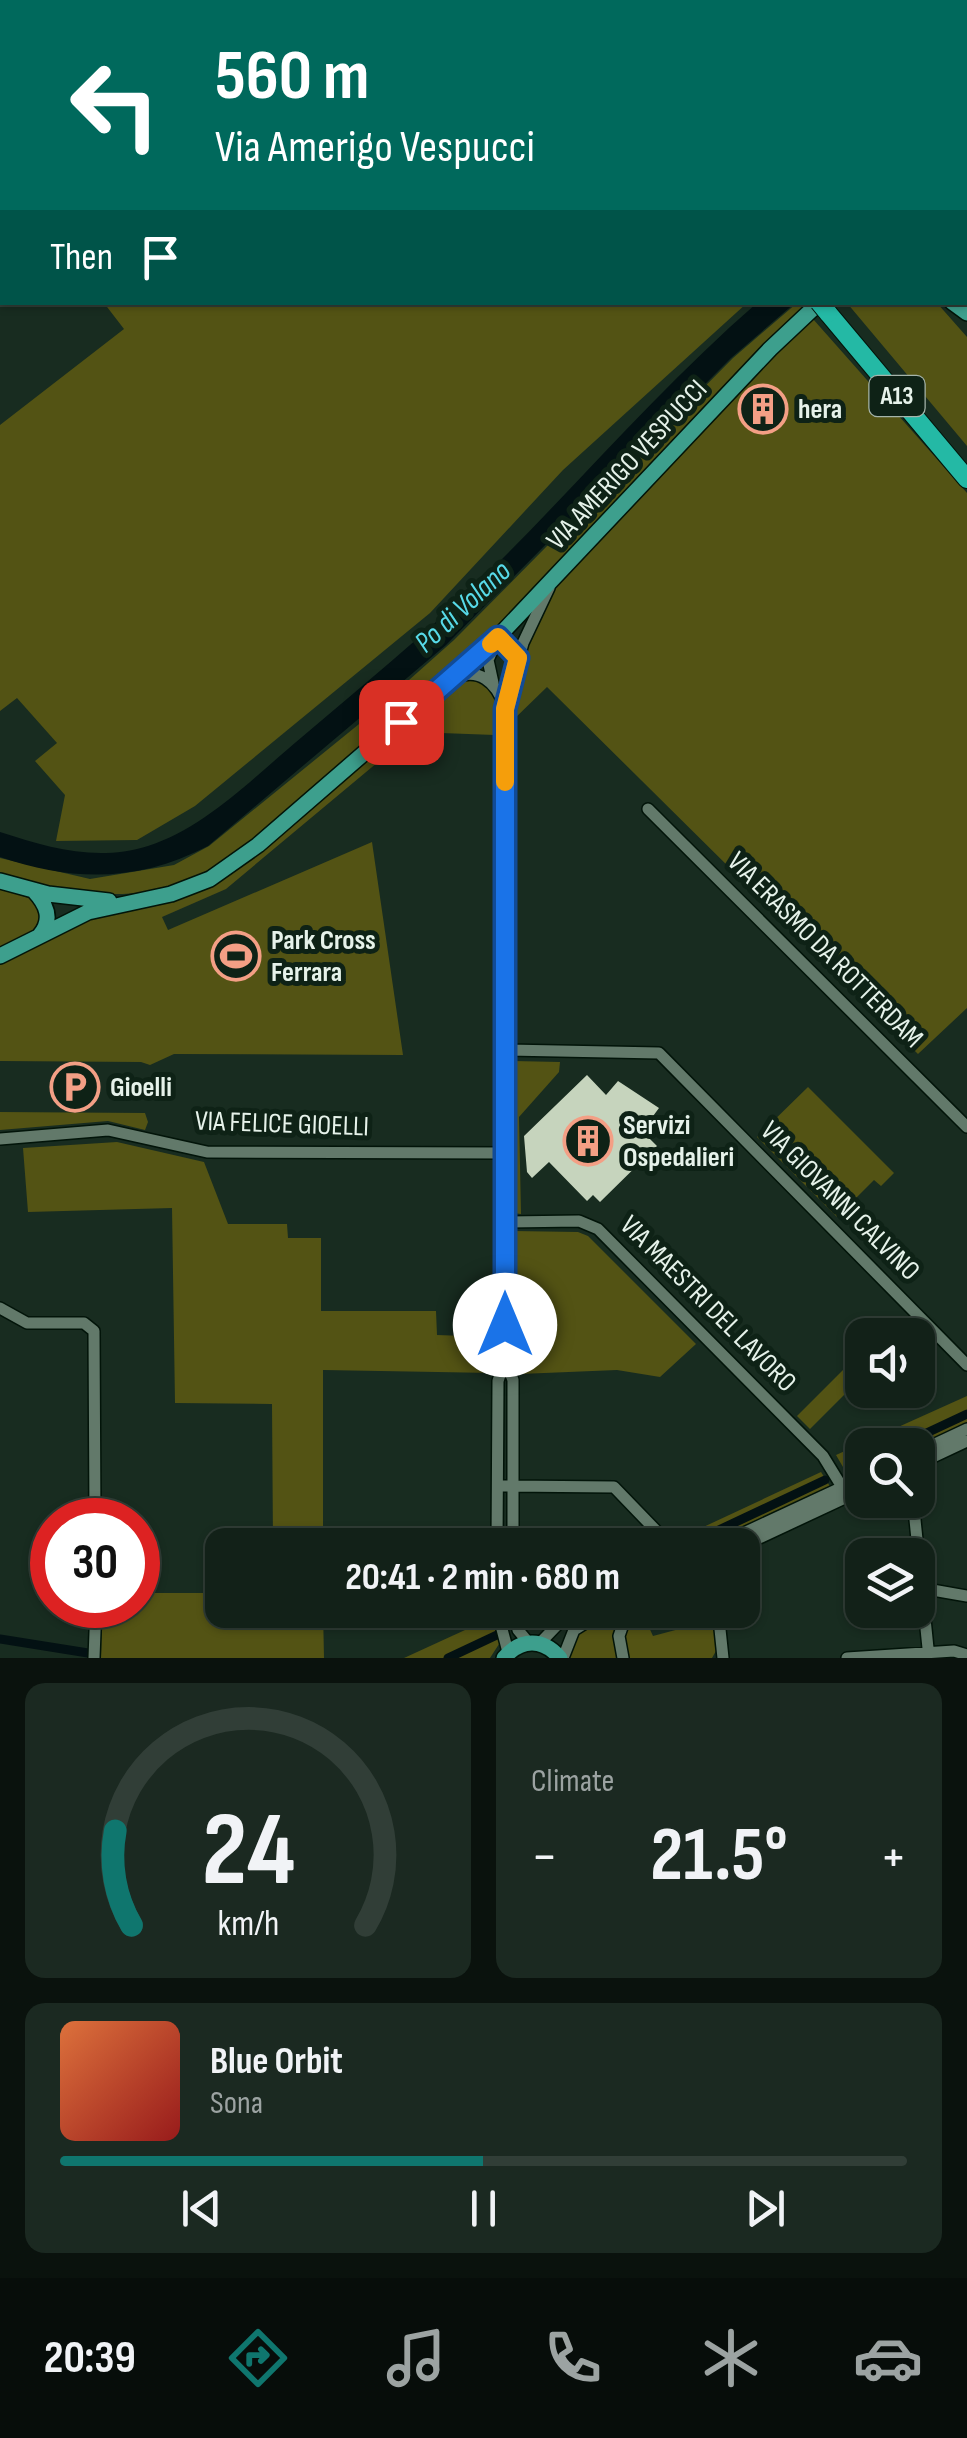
<!DOCTYPE html>
<html lang="en">
<head>
<meta charset="utf-8">
<style>
  :root { --surface:#122118; --page:#1b2921; --text:#f1f3f6; --muted:#9ca3a2; --line:#313e37; --accent:#0f766e }
  body { margin:0; font-family:"Sofia Sans Condensed",sans-serif; background:var(--page); color:var(--text); height:100vh; display:flex; flex-direction:column; font-size:38px; white-space:nowrap }
  * { box-sizing:border-box; margin:0 }
  p { font-size:32px; color:var(--muted) }
  .icon { flex:none; width:55px; height:55px; fill:none; stroke:currentColor; stroke-width:2; stroke-linecap:round; stroke-linejoin:round }
  .map { position:relative; height:1658px; overflow:hidden }
  .sheet { display:flex; flex-direction:column; gap:25px; padding:25px; background:#0a120d; flex:1 }
  .sheet>* { flex:none }
  .top-card { position:absolute; left:0px; top:0px; width:968px; height:305px; box-shadow:0 2px 8px #0004,0 0 0 2px var(--line); background:#00695c; color:#fff; overflow:hidden }
  .fabs { position:absolute; left:845px; top:1318px; display:grid; gap:20px }
  .fabs a { display:grid; place-items:center; width:90px; height:90px; border-radius:20px; background:var(--surface); box-shadow:0 2px 8px #0004,0 0 0 2px var(--line); font-size:50px }
  .speed { position:absolute; left:30px; top:1498px; display:flex; gap:20px; font-size:50px; font-weight:700; text-align:center }
  .speed>* { display:grid; place-content:center; width:130px; height:130px; border-radius:50%; background:var(--surface); box-shadow:0 2px 8px #0004,0 0 0 2px var(--line); line-height:1 }
  .speed .limit { border:15px solid #d22; background:#fff; color:#111 }
  .pin { position:absolute; display:grid; place-items:center; width:85px; height:85px; color:#fff; margin:-42px; border-radius:20px; box-shadow:0 5px 15px #0006 }
  .me { position:absolute; width:110px; margin:-55px; rotate:0deg; stroke-linejoin:round; filter:drop-shadow(0 0 8px #0008) }
  .turn { display:flex; align-items:center; gap:35px; height:210px; padding:0 50px; font-size:45px }
  .turn .icon { width:130px; height:130px; stroke-width:2.5 }
  .turn b { display:block; font-size:70px; line-height:85px }
  .then { display:flex; align-items:center; height:95px; padding:0 50px; background:#0003; gap:20px; font-size:38px }
  .big { font-size:75px; font-weight:700; line-height:1.1 }
  .sheet .tile { flex:1; display:flex; flex-direction:column; justify-content:center; gap:15px; min-width:0; padding:0 35px; border-radius:20px; background:var(--page) }
  .sheet .dial { align-items:center; gap:0 }
  .dial svg { height:260px; overflow:visible; fill:none; stroke:var(--line); stroke-width:7; stroke-linecap:round; text-anchor:middle }
  .dial text { fill:var(--text); stroke:none }
  .song { display:flex; align-items:center; gap:30px }
  .cover { width:120px; height:120px; border-radius:15px; background:linear-gradient(135deg,hsl(20 70% 55%),hsl(0 70% 35%)) }
  .played { height:10px; border-radius:5px; background:linear-gradient(90deg,var(--accent) 50%,var(--line) 50%) }
  .keys { display:flex; justify-content:space-around; direction:ltr }
  .heat { display:flex; justify-content:space-between; align-items:center; font-size:55px; direction:ltr }
  .sheet .tiles { flex:1; display:grid; gap:25px; grid-template-columns:1fr 1fr }
  .tile:last-child { grid-column:span 2 }
  .trip { position:absolute; left:205px; top:1528px; width:555px; height:100px; border-radius:20px; background:var(--surface); box-shadow:0 2px 8px #0004,0 0 0 2px var(--line); font-weight:700; line-height:100px; text-align:center }
  .tab-bar { display:flex; height:160px; justify-content:space-around; align-items:center; background:#070d0a; color:var(--muted) }
  .tab-bar .icon { width:70px; height:70px }
  .tab-bar .selected { color:var(--accent) }
  .tab-bar b { font-size:45px; color:var(--text) }
  .map>svg:first-child { display:block }
  .green { fill:#535314 }
  .water { fill:#031113 }
  .lines { fill:none; stroke-linecap:round; stroke-linejoin:round }
  .canal { stroke:#031113; stroke-width:9 }
  .building { fill:#c6d4bd }
  .minor-casing { stroke:#021409; stroke-width:14 }
  .major-casing { stroke:#021409; stroke-width:18 }
  .highway-casing { stroke:#021409; stroke-width:20 }
  .minor { stroke:#62796a; stroke-width:11 }
  .major { stroke:#3d9f8d; stroke-width:15 }
  .highway { stroke:#24b9a5; stroke-width:18 }
  .highway-bridge-casing { stroke:#021409; stroke-width:20; stroke-linecap:butt }
  .highway-bridge { stroke:#24b9a5; stroke-width:18 }
  .route-casing { stroke:#114b97; stroke-width:25 }
  .route { stroke:#1a73e8; stroke-width:18 }
  .slow { stroke:#f59e0b; stroke-width:18 }
  .labels { text-anchor:middle; dominant-baseline:central; stroke-width:10; stroke-linejoin:round; paint-order:stroke }
  .shield { fill:#0e2216; stroke:#a5b4aa; stroke-width:2.5 }
  .shield-label { font-size:25px; font-weight:bold; fill:#e6f2ea }
  .poi-label { font-size:28px; font-weight:bold; fill:#e6f2ea; stroke:#0e2216; text-anchor:start }
  .street-label { font-size:28px; fill:#e6f2ea; stroke:#0e2216 }
  .water-label { font-size:30px; font-style:italic; fill:#57dae8; stroke:#0e2216 }
</style>
</head>
<body>
<div class="map">
<svg width="967" height="1658" viewBox="0 0 967 1658">
  <rect width="100%" height="100%" fill="#182c20"/>
  <!-- green -->
  <path class="green" d="M104,303H747L563,470L430,613L195,806L137,840L56,841L65,795L35,761L57,743L17,698L0,711V425L124,329Z
    M797,303H813L498,629L246,847C154,910 103,899 0,876V858L90,879L174,865L209,846L364,720L454,640L733,358Z
    M847,303H937L967,337V446Z
    M813,319L967,493V1008L918,1054L547,687L511,722L513,694L528,639L556,584L780,347Z
    M466,677C502,685 499,704 495,735L414,732L226,889L162,917L168,930L372,842L403,1055L174,1054L150,1065L141,1062L0,1061V964L102,914L223,877Z
    M0,888L37,901L45,915L36,930L0,948Z
    M513,1061L560,1062L559,1072L519,1117L521,1214L513,1213Z
    M808,1087L894,1173L881,1186L874,1180L837,1217L757,1137Z
    M0,1112L145,1113L148,1122L145,1130L108,1121L0,1130Z
    M117,1142L204,1162L228,1224H287L288,1238H321V1311H436L437,1335L493,1337L494,1373L323,1370V1545H273L272,1404L175,1403L172,1208L28,1212L23,1148Z
    M513,1231L578,1232L588,1236L696,1344L660,1377L617,1370L520,1374L512,1359Z
    M843,1370L856,1383L810,1429L797,1416Z
    M967,1396V1423L918,1447L862,1445V1473L850,1479L836,1455Z
    M821,1472L831,1488L709,1545H685L682,1537Z
    M138,1593H222V1610H323L324,1658H101L102,1605H138Z
    M623,1610L616,1627L620,1658H568C572,1630 598,1617 623,1610Z
    M630,1617L647,1623L653,1636L713,1620L716,1651L712,1658H628L624,1625Z
    M489,1619L501,1641L490,1658H404Z"/>
  <!-- water -->
  <path class="water" d="M757,303H795L731,358L446,645L208,846C139,882 73,882 0,857V832C50,848 96,862 148,846C206,828 256,775 302,737C362,686 422,637 479,582C573,490 658,389 757,303Z"/>
  <g class="lines">
    <!-- canal -->
    <path class="canal" d="M901,1445L967,1414
      M848,1470L862,1463
      M687,1545L825,1480
      M525,1621L549,1610
      M0,1639L88,1653
      M448,1658L499,1634"/>
  </g>
  <!-- building -->
  <path class="building" d="M587,1075L606,1095L618,1081L659,1108L642,1131L657,1146L600,1202L593,1195L587,1201L549,1162L532,1178L527,1172L524,1136Z"/>
  <g class="lines">
    <!-- minor casing -->
    <g class="minor-casing">
      <path id="minor" d="M454,678C479,667 496,682 504,705
        M493,683L488,660L498,637L518,659
        M648,809L967,1127
        M505,1050L659,1053L967,1365
        M0,1139L108,1130L207,1152L505,1153
        M505,1222L579,1221L598,1229L823,1456L842,1487
        M0,1308L27,1323H84L94,1331L95,1520
        M505,1359L513,1380V1545
        M918,1452L967,1429
        M918,1464L967,1441
        M498,1486L614,1487L670,1545
        M913,1500L929,1658
        M497,1545L498,1381L505,1359V709L523,643L549,588
        M718,1545L862,1478
        M742,1546L862,1490
        M921,1588L967,1596
        M497,1610L508,1652
        M513,1610L518,1630L528,1642
        M718,1610L723,1658
        M540,1643L563,1619L580,1610
        M94,1658L96,1605
        M563,1658L574,1630L606,1610
        M623,1658L619,1636L628,1610
        M847,1658L954,1651L967,1655"/>
    </g>
    <!-- major casing -->
    <g class="major-casing">
      <path id="major" d="M112,2L114,0
        M0,115L2,112
        M952,302L967,313
        M0,881L48,894L109,901
        M34,891C47,905 53,919 40,935
        M0,956L88,912L171,894L210,879L258,845L498,637L770,349L820,302
        M504,1658C521,1638 543,1638 560,1658"/>
    </g>
    <!-- highway casing -->
    <g class="highway-casing">
      <path id="highway" d="M565,0L568,2
        M582,0L584,2
        M828,313L967,479"/>
    </g>
    <!-- minor -->
    <use href="#minor" class="minor"/>
    <!-- major -->
    <use href="#major" class="major"/>
    <!-- highway -->
    <use href="#highway" class="highway"/>
    <!-- highway-bridge casing -->
    <g class="highway-bridge-casing">
      <path id="highway-bridge" d="M819,302L828,313"/>
    </g>
    <!-- highway-bridge -->
    <use href="#highway-bridge" class="highway-bridge"/>
  </g>
  <g class="lines">
    <!-- route casing -->
    <g class="route-casing">
      <path id="route" d="M401,722L498,637L518,658L505,709V1325"/>
    </g>
    <!-- route -->
    <use href="#route" class="route"/>
    <!-- slow -->
    <path class="slow" d="M491,644L498,637L518,658L505,709V782"/>
  </g>
  <!-- icons -->
  <defs>
    <g id="building-ring" transform="scale(2.5)"><circle r="9.5" fill="#0e2216" stroke="#f39f85" stroke-width="1.5"/><path d="M-4-6H4V6H1V3H-1V6H-4ZM-2.5-4.3h1.7v1.8h-1.7ZM.8-4.3h1.7v1.8H.8ZM-2.5-1h1.7V.8h-1.7ZM.8-1h1.7V.8H.8Z" fill="#f39f85"/></g>
    <g id="stadium-ring" transform="scale(2.5)"><circle r="9.5" fill="#0e2216" stroke="#f39f85" stroke-width="1.5"/><path d="M0-5a6.5 5 0 1 0 0 10a6.5 5 0 1 0 0-10ZM-3.5-1.8h7v3.6h-7Z" fill="#f39f85"/></g>
    <g id="parking-ring" transform="scale(2.5)"><circle r="9.5" fill="#0e2216" stroke="#f39f85" stroke-width="1.5"/><path d="M-3.5-5.5H1a3.5 3.5 0 0 1 0 7H-1V5.5H-3.5ZM-1-3.4V-.6H.8a1.4 1.4 0 0 0 0-2.8Z" fill="#f39f85"/></g>
  </defs>
  <g fill-rule="evenodd">
    <use href="#building-ring" x="763" y="409"/>
    <use href="#stadium-ring" x="236" y="956"/>
    <use href="#parking-ring" x="75" y="1087"/>
    <use href="#building-ring" x="588" y="1141"/>
  </g>
  <g class="labels">
    <!-- shield labels -->
    <rect class="shield" x="869.5" y="376" width="55" height="40" rx="8"/>
    <g class="shield-label">
      <text x="897" y="396">A13</text>
    </g>
    <!-- poi labels -->
    <g class="poi-label">
      <text x="798" y="409">hera</text>
      <text x="271" y="940">Park Cross<tspan x="271" dy="32">Ferrara</tspan></text>
      <text x="110" y="1087">Gioelli</text>
      <text x="623" y="1125">Servizi<tspan x="623" dy="32">Ospedalieri</tspan></text>
    </g>
    <!-- street labels -->
    <g class="street-label">
      <text transform="translate(627 465) rotate(-47)">VIA AMERIGO VESPUCCI</text>
      <text transform="translate(825 950) rotate(45)">VIA ERASMO DA ROTTERDAM</text>
      <text transform="translate(282 1124) rotate(2)">VIA FELICE GIOELLI</text>
      <text transform="translate(840 1201) rotate(45)">VIA GIOVANNI CALVINO</text>
      <text transform="translate(708 1304) rotate(45)">VIA MAESTRI DEL LAVORO</text>
    </g>
    <!-- water labels -->
    <g class="water-label">
      <text transform="translate(463 607) rotate(-43)">Po di Volano</text>
    </g>
  </g>
</svg>
<div class="fabs">
<a><svg class="icon" aria-label="sound" viewBox="0 0 24 24"><path d="M4 9h4l5-4v14l-5-4H4zM17 9q2 3 0 6"/></svg></a>
<a><svg class="icon" aria-label="search" viewBox="0 0 24 24"><circle cx="10" cy="10" r="6"/><path d="M15 15l6 6"/></svg></a>
<a><svg class="icon" aria-label="layers" viewBox="0 0 24 24"><path d="M12 4l9 5-9 5-9-5zM3 14l9 5 9-5"/></svg></a>
</div>
<div class="speed"><div class="limit">30</div></div>
<div class="pin" style="left:401px;top:722px;background:#d93025"><svg class="icon" aria-label="arrive" viewBox="0 0 24 24"><path d="M6 21V4h12l-3 4 3 4H6"/></svg></div>
<svg class="me" style="left:505px;top:1325px" viewBox="-20 -20 40 40"><circle r="19" fill="#fff"/><path d="M0-13L10 11 0 6-10 11z" fill="#1a73e8"/></svg>
<div class="trip">20:41 · 2 min · 680 m</div>
<div class="top-card">
<div class="turn"><svg class="icon" aria-label="left" viewBox="0 0 24 24"><path d="M17 20v-9H6M10 6l-5 5 5 5"/></svg><div><b>560 m</b>Via Amerigo Vespucci</div></div>
<div class="then">Then<svg class="icon" aria-label="arrive" viewBox="0 0 24 24"><path d="M6 21V4h12l-3 4 3 4H6"/></svg></div>
</div>
</div>
<section class="sheet">
<div class="tiles">
<div class="tile dial"><svg viewBox="0 0 100 80">
<path d="M14 69A42 42 0 1 1 86 69"/>
<path d="M14 69A42 42 0 0 1 9 40" stroke="#0f766e"/>
<text x="50" y="56" font-size="32" font-weight="700">24</text>
<text x="50" y="72" font-size="11">km/h</text>
</svg></div>
<div class="tile"><p>Climate</p>
<div class="heat"><a>−</a><b class="big">21.5°</b><a>+</a></div>
</div>
<div class="tile">
<div class="song"><i class="cover"></i><div><b>Blue Orbit</b><p>Sona</p></div></div>
<div class="played"></div>
<div class="keys"><svg class="icon" aria-label="previous" viewBox="0 0 24 24"><path d="M18 5L8 12l10 7zM5 5v14"/></svg><svg class="icon" aria-label="pause" viewBox="0 0 24 24"><path d="M8 5v14M16 5v14"/></svg><svg class="icon" aria-label="next" viewBox="0 0 24 24"><path d="M6 5l10 7-10 7zM19 5v14"/></svg></div>
</div>
</div>
</section>
<nav class="tab-bar">
<b>20:39</b>
<svg class="icon selected" aria-label="directions" viewBox="0 0 24 24"><path d="M12 3l9 9-9 9-9-9zM9 14v-3h6M13 9l2 2-2 2"/></svg>
<svg class="icon" aria-label="music" viewBox="0 0 24 24"><path d="M9 18V5l10-2v13"/><circle cx="6" cy="18" r="3"/><circle cx="16" cy="16" r="3"/></svg>
<svg class="icon" aria-label="phone" viewBox="0 0 24 24"><path d="M5 4h4l2 5-3 2q2 4 5 5l2-3 5 2v4C11 20 4 13 5 4z"/></svg>
<svg class="icon" aria-label="climate" viewBox="0 0 24 24"><path d="M12 3v18M4 7l16 10M4 17L20 7"/></svg>
<svg class="icon" aria-label="car" viewBox="0 0 24 24"><path d="M5 17H2v-5l4-1 3-4h7l3 4 3 1v5h-3M9 17h6M6 11h13"/><circle cx="7" cy="17" r="2"/><circle cx="17" cy="17" r="2"/></svg>
</nav>
</body>
</html>
